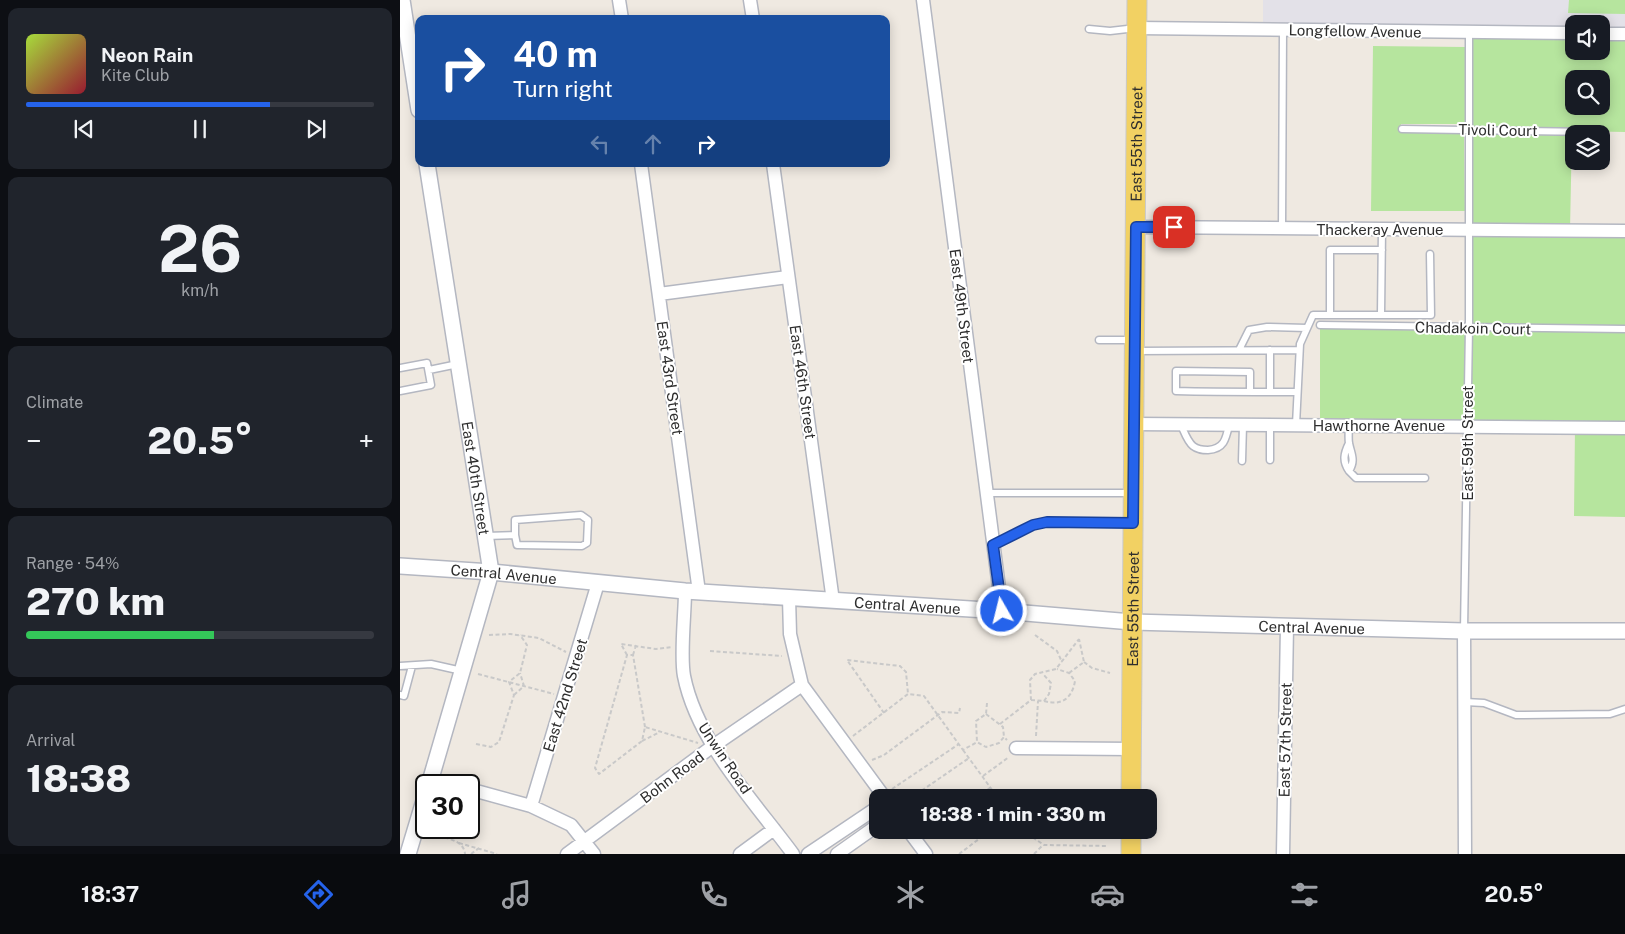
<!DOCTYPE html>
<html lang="en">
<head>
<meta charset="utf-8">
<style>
  :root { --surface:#171b24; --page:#20242c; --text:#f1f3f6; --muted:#9ea1a6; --line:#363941; --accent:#2563eb }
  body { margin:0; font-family:"Public Sans",sans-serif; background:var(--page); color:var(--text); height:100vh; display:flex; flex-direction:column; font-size:19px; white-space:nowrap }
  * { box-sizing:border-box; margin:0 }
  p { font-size:16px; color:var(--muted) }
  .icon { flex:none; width:28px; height:28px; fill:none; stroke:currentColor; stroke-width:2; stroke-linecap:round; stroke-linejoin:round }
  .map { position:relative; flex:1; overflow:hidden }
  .side { display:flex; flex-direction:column; gap:8px; padding:8px; background:#0d0f14; width:400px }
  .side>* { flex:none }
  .guide { position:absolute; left:15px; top:15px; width:475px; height:152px; border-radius:10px; box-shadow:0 2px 12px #0003; background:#1a4fa0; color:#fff; overflow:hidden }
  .buttons { position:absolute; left:1165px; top:15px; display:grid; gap:10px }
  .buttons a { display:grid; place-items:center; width:45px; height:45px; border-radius:10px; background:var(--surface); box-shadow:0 2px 12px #0003; font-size:25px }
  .speed { position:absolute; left:15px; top:774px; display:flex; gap:10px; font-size:25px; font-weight:700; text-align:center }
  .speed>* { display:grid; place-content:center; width:65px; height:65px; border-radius:50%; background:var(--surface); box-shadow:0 2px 12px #0003; line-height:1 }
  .speed .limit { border:2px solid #111; border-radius:8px; background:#fff; color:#111 }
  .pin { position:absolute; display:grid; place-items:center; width:42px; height:42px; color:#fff; margin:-21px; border-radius:10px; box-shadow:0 2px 8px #0006 }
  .me { position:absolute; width:55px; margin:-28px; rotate:352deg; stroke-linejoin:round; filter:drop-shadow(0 0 4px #0008) }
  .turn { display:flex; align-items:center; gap:18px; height:105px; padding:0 15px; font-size:22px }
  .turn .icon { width:65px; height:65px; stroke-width:2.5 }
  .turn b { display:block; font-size:35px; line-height:42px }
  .lanes { display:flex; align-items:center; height:48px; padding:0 15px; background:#0003; justify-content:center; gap:25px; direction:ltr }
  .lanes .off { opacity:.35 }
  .big { font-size:38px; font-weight:800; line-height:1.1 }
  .side .tile { flex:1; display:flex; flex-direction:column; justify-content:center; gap:8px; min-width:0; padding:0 18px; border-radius:10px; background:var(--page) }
  .side .dial { align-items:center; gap:0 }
  .dial b { font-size:65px; line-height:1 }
  .song { display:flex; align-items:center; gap:15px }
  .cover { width:60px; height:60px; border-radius:8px; background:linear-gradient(135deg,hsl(80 70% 55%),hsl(350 70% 35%)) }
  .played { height:5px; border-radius:2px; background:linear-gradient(90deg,var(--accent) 70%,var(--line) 70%) }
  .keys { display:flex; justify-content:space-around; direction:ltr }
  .heat { display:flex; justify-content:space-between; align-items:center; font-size:28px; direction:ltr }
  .charge { height:8px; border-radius:4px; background:linear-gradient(90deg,#34c759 54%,var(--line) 0) }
  .trip { position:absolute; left:469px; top:789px; width:288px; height:50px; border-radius:10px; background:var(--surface); box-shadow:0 2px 12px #0003; font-weight:800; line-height:50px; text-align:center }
  .tabs { display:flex; height:80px; justify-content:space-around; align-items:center; background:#090b0e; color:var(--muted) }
  .tabs .icon { width:35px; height:35px }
  .tabs .on { color:var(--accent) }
  .tabs b { font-size:22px; color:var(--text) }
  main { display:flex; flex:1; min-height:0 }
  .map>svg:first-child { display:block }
  .industrial { fill:#e3e1e8 }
  .green { fill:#b6e59e; fill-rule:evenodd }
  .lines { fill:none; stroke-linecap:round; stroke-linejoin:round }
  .service-casing { stroke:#b4b7c1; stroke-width:9 }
  .minor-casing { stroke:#b4b7c1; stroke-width:15 }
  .tertiary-casing { stroke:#b4b7c1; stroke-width:18 }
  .primary-casing { stroke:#c9c9c9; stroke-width:21 }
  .path { stroke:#c9c9c9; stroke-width:2; stroke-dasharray:4 2.5; stroke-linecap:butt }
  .service { stroke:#fff; stroke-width:6 }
  .minor { stroke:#fff; stroke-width:12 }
  .tertiary { stroke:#fff; stroke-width:15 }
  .primary { stroke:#f2d163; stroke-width:19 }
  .route-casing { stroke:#184099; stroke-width:12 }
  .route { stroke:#2563eb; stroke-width:9 }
  .labels { text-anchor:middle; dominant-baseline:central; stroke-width:4; stroke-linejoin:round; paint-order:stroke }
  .street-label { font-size:15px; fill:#2e2e2e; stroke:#fff }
</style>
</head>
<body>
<main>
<section class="side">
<div class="tile">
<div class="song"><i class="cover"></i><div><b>Neon Rain</b><p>Kite Club</p></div></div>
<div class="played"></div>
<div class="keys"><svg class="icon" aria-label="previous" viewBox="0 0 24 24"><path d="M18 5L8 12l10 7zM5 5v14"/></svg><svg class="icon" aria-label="pause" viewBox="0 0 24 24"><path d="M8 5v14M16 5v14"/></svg><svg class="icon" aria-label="next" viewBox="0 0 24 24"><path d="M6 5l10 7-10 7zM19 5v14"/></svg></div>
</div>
<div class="tile dial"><b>26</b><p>km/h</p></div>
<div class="tile"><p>Climate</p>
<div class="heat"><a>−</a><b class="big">20.5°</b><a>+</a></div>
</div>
<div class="tile"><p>Range · 54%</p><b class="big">270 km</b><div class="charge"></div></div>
<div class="tile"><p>Arrival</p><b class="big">18:38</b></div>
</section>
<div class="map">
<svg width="1225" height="854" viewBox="0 0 1225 854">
  <rect width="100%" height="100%" fill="#efe9e1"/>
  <!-- industrial -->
  <path class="industrial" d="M863,0H1225V34H1201V24H1174V33L863,29Z"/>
  <!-- green -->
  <path class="green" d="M1169,0H1225V14L1168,13Z
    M1069,33H1174V51H1201V34H1225V132L1172,131L1170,230H1225V214V517L1174,516L1175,427L920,425V325L1069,328ZM1174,79H1201V106H1174Z
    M973,46L1065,47L1066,124H1001L1000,133H1064L1065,211H971Z"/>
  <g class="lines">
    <!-- service casing -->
    <g class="service-casing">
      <path id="service" d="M689,29L710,31L736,28
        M1002,129L1193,132
        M882,229L883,30
        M930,315V250H982
        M981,315H1031L1030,254
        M920,325L1225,329
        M699,340H733
        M839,350L849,330L867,327L907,328
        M870,350V392
        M736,351L899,350
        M0,368L27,363L31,385L0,391
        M29,370L58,364
        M850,392V372L776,371V391C816,392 856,392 896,392
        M781,425C784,431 787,441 793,446C798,450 803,450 808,450C824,449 826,439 829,425
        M896,425L900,344L913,315H981L982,229
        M949,443C944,453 942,461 949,471C956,460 951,454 949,443C948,437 949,431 949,425
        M870,460V425
        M842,461L843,425
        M949,471L956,478H1025
        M587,493H730
        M86,536L115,535V520L181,515L188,520L187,543L182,546L117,545L115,535
        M593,545L633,525L647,522L732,523
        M1064,630L1069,328V33
        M0,666L31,664L62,671
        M0,695L4,696L12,666
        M1065,702L1084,703L1116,715L1210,714L1225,709"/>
    </g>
    <!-- minor casing -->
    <g class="minor-casing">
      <path id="minor" d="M219,0L222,19
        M350,0L353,19
        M523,0L602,611
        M737,28L1174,33
        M1201,34H1225
        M241,164L299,592
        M373,164L433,601
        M735,227L1225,231
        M259,294L388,277
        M734,424L1225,428
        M285,591C285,614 280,655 284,676C297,742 354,801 393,854
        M389,598L390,634L402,685L485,798
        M1064,631L1065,854
        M616,748L732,749
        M31,779L53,785
        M69,789L131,806L171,825L194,854
        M131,806L198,583
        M508,830L526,854
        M167,854L313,746L402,685
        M340,854L374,829
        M408,854L478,807
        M437,854L478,825
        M883,854L887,626"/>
    </g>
    <!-- tertiary casing -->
    <g class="tertiary-casing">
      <g id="tertiary">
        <path d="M2,0L19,110"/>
        <path id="s1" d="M27,164L91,572L29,785"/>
        <path id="s2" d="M0,566L91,572L285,591L602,611L732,622L1064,631H1225"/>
        <path d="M8,854L26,794"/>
      </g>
    </g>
    <!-- primary casing -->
    <g class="primary-casing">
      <g id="primary">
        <path id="s3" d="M731,798L737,0"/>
        <path d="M731,854V830"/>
      </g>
    </g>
    <!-- path -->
    <path class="path" d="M89,635L110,634L139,638L166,652
      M635,635L657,651L662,662
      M310,651L382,656
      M227,655L221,644L256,649L272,647
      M233,655L236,645
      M684,662L692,668L710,673
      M669,673L684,662L679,639
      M78,674L154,694
      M114,695L124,686L120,673
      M631,700L644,701L649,694L651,683L643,674
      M644,701C661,706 672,699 675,681L669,673L657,669
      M587,703L586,714L576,721L577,742L586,747L599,743L604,737L607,740
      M484,713L447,660L500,666L506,672L508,694
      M586,714L603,727L604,737
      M600,724L631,700L630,680L635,674L656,669L679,639
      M245,727L233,655H227L195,768L199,774L242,741L245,727L298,743
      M453,736L508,694L524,696L563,750L577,742
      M636,736L638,701
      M242,741L258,733
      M76,744L91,747L99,742L114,695L109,682L120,673L127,645L120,635
      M563,750L598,798
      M472,760L484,755L542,712L559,713L560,708
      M583,776L609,757
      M492,789L559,744
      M511,798L569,758
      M577,798L591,787
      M622,830L644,845L708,846
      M32,834C43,838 64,839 65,854
      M526,836L534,830
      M59,843L97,854
      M71,854L79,848
      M559,854L591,830
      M634,854L643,845"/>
    <!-- service -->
    <use href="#service" class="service"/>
    <!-- minor -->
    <use href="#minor" class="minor"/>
    <!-- tertiary -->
    <use href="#tertiary" class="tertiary"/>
    <!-- primary -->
    <use href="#primary" class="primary"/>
  </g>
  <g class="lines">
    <!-- route casing -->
    <g class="route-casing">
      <path id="route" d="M602,611L593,545L633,525L647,522L733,523L736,227H774"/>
    </g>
    <!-- route -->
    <use href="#route" class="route"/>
  </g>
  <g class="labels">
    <!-- street labels -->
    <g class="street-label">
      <text transform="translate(955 31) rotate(1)">Longfellow Avenue</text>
      <text transform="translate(1098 130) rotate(1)">Tivoli Court</text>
      <text stroke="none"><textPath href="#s3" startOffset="654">East 55th Street</textPath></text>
      <text x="980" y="229">Thackeray Avenue</text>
      <text transform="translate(562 306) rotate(83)">East 49th Street</text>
      <text transform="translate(1073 328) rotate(1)">Chadakoin Court</text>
      <text transform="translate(270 378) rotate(82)">East 43rd Street</text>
      <text transform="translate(403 382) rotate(82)">East 46th Street</text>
      <text x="979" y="425">Hawthorne Avenue</text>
      <text transform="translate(1067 443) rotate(-90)">East 59th Street</text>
      <text stroke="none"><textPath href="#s1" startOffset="318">East 40th Street</textPath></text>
      <text stroke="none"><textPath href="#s2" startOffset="104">Central Avenue</textPath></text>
      <text stroke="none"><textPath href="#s2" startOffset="509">Central Avenue</textPath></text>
      <text stroke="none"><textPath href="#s3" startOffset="189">East 55th Street</textPath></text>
      <text stroke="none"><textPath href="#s2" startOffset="914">Central Avenue</textPath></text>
      <text transform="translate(165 695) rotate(-73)">East 42nd Street</text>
      <text transform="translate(885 740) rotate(-89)">East 57th Street</text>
      <text transform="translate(325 758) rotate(56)">Unwin Road</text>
      <text transform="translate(272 777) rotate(-37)">Bohn Road</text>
    </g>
  </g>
</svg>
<div class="buttons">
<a><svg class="icon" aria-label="sound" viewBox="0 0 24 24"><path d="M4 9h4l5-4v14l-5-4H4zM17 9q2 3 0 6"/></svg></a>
<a><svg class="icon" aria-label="search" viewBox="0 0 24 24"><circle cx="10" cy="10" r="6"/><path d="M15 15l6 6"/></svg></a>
<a><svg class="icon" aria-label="layers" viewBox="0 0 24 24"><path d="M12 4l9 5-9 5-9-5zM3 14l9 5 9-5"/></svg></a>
</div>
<div class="speed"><div class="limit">30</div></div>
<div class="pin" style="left:774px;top:227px;background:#d93025"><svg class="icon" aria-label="arrive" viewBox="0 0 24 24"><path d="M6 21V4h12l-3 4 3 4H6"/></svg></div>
<svg class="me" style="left:602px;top:611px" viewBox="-20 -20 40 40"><circle r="17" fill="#2563eb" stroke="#fff" stroke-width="3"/><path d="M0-11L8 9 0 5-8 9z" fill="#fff"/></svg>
<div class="trip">18:38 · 1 min · 330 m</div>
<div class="guide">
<div class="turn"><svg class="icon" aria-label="right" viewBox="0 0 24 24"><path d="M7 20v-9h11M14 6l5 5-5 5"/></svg><div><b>40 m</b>Turn right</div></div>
<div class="lanes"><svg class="icon off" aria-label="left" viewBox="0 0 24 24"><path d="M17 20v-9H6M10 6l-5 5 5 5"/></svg><svg class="icon off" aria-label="ahead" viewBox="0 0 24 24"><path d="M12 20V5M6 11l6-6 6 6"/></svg><svg class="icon" aria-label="right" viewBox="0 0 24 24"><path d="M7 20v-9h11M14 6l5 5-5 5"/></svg></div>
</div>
</div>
</main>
<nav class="tabs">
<b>18:37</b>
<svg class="icon on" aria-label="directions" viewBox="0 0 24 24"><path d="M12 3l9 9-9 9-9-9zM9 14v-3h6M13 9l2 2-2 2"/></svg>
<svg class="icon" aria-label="music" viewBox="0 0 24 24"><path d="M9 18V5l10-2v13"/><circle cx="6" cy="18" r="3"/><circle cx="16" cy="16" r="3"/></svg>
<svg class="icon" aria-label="phone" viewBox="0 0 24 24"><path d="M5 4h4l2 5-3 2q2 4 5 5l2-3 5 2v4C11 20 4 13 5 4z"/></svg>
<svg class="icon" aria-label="climate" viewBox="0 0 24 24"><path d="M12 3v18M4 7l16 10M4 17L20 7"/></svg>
<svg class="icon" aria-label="car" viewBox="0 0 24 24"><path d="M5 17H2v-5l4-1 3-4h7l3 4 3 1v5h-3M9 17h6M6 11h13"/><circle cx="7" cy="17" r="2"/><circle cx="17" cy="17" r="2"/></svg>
<svg class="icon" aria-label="filters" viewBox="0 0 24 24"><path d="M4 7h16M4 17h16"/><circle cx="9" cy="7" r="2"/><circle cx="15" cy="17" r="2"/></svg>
<b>20.5°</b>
</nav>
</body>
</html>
